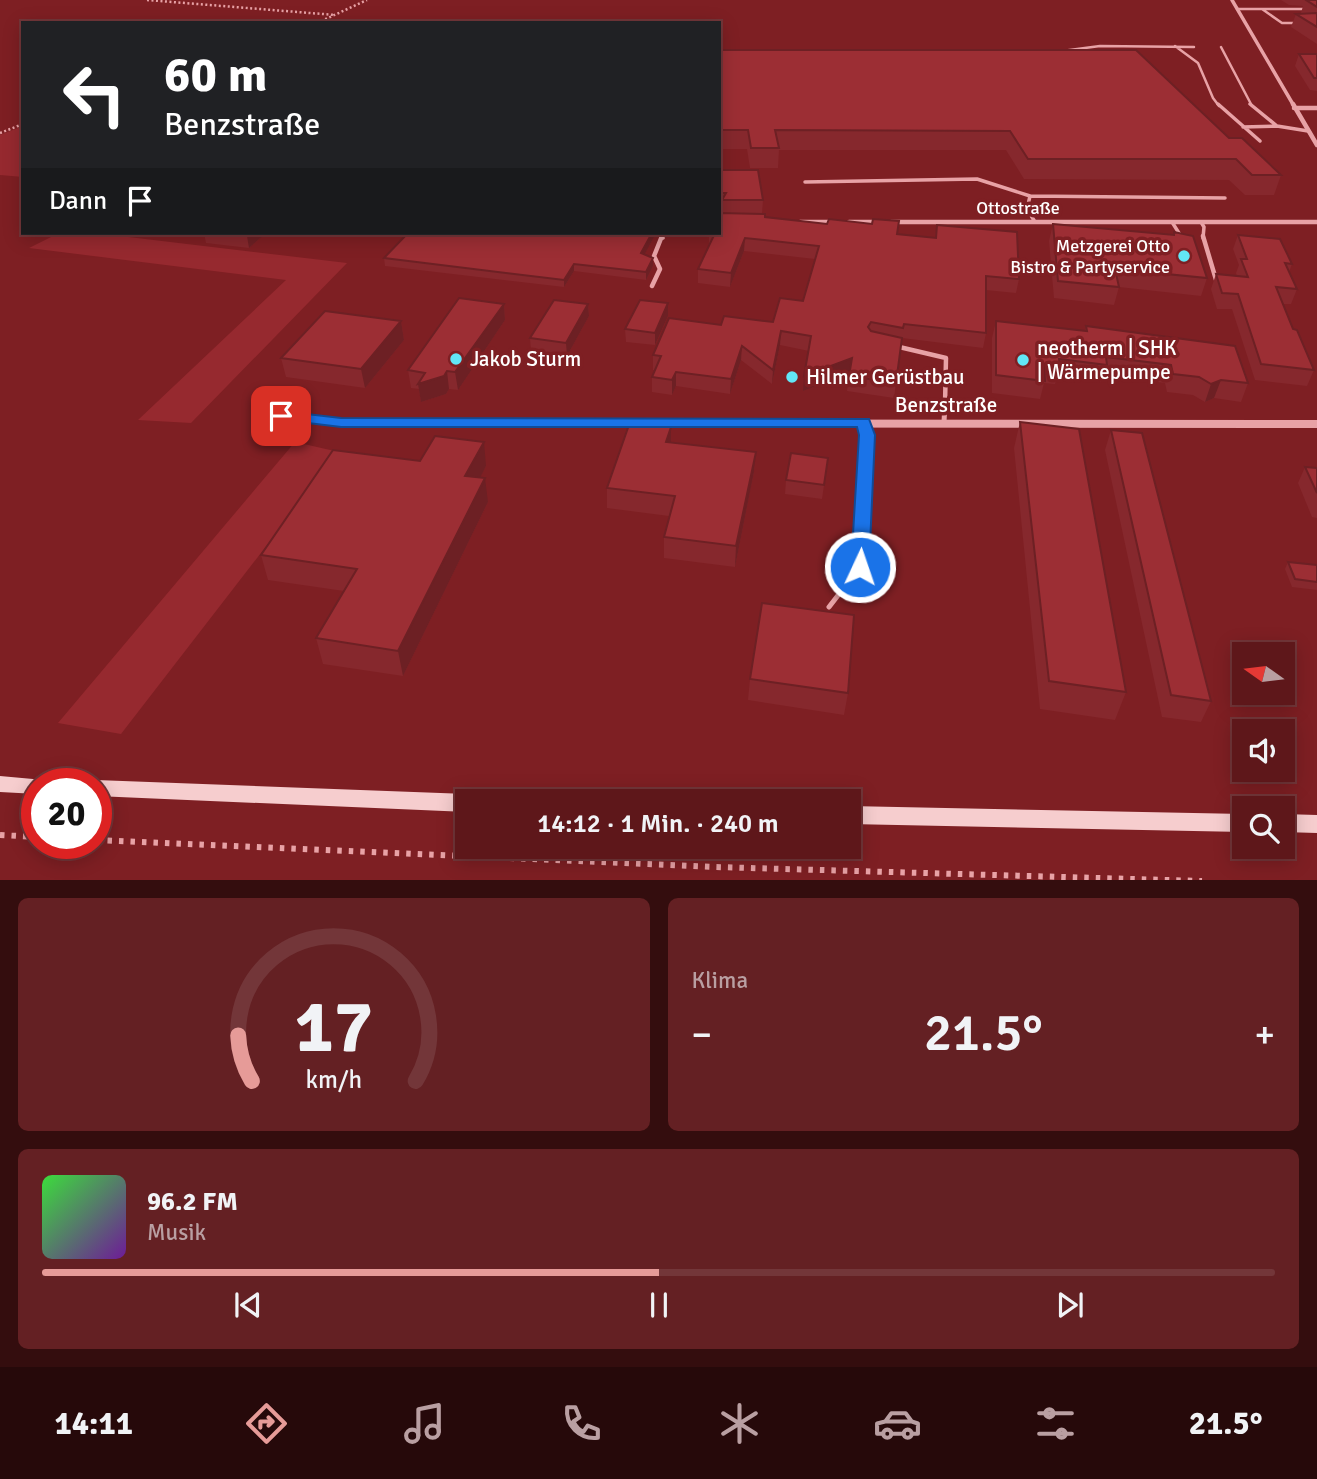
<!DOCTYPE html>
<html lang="de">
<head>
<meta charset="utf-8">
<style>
  :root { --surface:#5e171a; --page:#642023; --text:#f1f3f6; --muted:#b99fa2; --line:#733639; --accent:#e69b98 }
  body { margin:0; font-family:Signika,sans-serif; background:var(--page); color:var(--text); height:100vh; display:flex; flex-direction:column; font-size:26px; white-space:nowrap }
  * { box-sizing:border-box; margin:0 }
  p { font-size:23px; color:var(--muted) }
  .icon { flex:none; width:38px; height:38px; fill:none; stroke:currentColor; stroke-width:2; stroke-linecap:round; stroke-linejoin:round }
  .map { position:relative; height:880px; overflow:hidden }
  .panel { display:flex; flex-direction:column; gap:18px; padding:18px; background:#340d0e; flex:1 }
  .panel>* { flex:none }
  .banner { position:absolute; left:21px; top:21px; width:700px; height:214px; border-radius:0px; box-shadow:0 4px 18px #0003,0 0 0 2px var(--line); background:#202124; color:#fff; overflow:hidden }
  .needle { width:46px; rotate:284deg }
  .tools { position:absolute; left:1232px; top:642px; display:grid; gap:14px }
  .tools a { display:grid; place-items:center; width:63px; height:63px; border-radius:0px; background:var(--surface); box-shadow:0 4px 18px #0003,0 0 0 2px var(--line); font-size:35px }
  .speed { position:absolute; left:21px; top:768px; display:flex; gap:14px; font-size:35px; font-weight:700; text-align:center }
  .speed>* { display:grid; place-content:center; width:91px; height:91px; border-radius:50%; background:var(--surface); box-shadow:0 4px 18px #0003,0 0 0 2px var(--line); line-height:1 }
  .speed .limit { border:10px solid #d22; background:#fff; color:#111 }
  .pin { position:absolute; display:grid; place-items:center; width:60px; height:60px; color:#fff; margin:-30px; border-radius:14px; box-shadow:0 4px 10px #0006 }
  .me { position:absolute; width:77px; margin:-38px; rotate:3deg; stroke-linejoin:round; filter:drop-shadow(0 0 5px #0008) }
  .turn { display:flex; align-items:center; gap:24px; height:147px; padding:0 28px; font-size:32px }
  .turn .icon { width:91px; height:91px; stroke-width:2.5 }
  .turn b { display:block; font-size:49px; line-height:60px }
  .then { display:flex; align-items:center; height:66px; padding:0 28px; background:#0003; gap:14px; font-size:26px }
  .big { font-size:52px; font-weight:600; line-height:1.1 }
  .panel .tile { flex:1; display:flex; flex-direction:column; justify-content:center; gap:10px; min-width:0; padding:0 24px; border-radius:10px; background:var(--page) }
  .panel .dial { align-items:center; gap:0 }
  .dial svg { height:182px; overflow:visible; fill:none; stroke:var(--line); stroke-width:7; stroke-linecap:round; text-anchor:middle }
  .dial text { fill:var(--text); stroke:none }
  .song { display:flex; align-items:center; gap:21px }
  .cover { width:84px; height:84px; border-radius:10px; background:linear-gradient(135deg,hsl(120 70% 55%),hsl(280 70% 35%)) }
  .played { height:7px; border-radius:4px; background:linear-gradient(90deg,var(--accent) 50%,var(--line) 50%) }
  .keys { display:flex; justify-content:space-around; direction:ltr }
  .heat { display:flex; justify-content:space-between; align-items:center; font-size:38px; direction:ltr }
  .panel .tiles { flex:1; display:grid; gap:18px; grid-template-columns:1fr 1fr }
  .tile:last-child { grid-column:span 2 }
  .trip { position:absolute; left:455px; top:789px; width:406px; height:70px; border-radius:0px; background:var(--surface); box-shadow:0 4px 18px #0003,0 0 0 2px var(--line); font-weight:600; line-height:70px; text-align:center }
  .tabs { display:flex; height:112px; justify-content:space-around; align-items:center; background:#26090a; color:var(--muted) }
  .tabs .icon { width:49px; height:49px }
  .tabs .current { color:var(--accent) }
  .tabs b { font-size:32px; color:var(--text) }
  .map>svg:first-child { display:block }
  .green { fill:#96292f }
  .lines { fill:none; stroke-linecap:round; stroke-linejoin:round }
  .path-far1 { stroke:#e8a2a6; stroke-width:2.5; stroke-dasharray:2 2.5; stroke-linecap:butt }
  .path { stroke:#e8a2a6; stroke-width:6; stroke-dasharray:4.5 7; stroke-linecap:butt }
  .lane-far3 { stroke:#e8a2a6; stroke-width:2.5 }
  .lane-far2 { stroke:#e8a2a6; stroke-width:3.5 }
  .lane-far1 { stroke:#e8a2a6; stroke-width:4.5 }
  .lane { stroke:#e8a2a6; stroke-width:5 }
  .street-far2 { stroke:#e8a2a6; stroke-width:3.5 }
  .street-far1 { stroke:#e8a2a6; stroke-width:4.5 }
  .street { stroke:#e8a2a6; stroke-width:8 }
  .secondary { fill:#f6cdce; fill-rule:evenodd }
  .wall { fill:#86282d }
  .shaded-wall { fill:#6d2024 }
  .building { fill:#9c2e34; stroke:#6d2024; stroke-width:2 }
  .route { fill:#1a73e8; stroke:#114b97; stroke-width:2 }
  .poi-dot { fill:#62e6f6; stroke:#7e1f23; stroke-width:2.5 }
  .labels { text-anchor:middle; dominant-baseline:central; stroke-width:7; stroke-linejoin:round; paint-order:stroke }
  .far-street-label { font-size:18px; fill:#fff; stroke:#7e1f23 }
  .far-poi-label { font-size:18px; fill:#fff; stroke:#7e1f23; text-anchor:end }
  .poi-label { font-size:21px; fill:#fff; stroke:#7e1f23; text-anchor:start }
  .street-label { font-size:21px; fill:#fff; stroke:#7e1f23 }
</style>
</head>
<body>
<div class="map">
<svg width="1317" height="881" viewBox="0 0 1317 881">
  <rect width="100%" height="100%" fill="#7e1f23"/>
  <!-- green -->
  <path class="green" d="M23,126V177L0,175V135Z
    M59,233H95L347,263L191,423L138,420L286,280L29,248Z
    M295,442L339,452L121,734L58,723Z"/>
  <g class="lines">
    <!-- path-far1 -->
    <path class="path-far1" d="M147,0L335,15
      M317,23L367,0
      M0,133L23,124"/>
    <!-- path -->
    <path class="path" d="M0,835L37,837
      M96,840L716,867L1202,881"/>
    <!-- lane-far3 -->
    <path class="lane-far3" d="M1237,9H1317
      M1262,9L1282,23H1296
      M1175,46L1198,63L1213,98L1219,106
      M1221,47L1252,106
      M1062,51L1100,46L1194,47"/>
    <!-- lane-far2 -->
    <path class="lane-far2" d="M1218,104L1260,141
      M1250,104L1277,126L1308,131
      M1243,127L1277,126
      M805,182L977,179L1030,196
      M1035,222L1027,209L1030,196L1225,198
      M1172,222L1182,238
      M1201,222L1204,227L1203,238
      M660,233L663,238"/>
    <!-- lane-far1 -->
    <path class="lane-far1" d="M1203,236L1217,283
      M652,286L660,269L654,256L662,236
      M895,346L946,358L945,405"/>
    <!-- lane -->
    <path class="lane" d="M944,422L945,403
      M829,607L860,567L867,435L863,422"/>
    <!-- street-far2 -->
    <path class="street-far2" d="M1232,0L1294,106"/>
    <!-- street-far1 -->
    <path class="street-far1" d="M1293,104L1317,145
      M1294,108H1317
      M800,222H837
      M849,222H879
      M891,222H1317"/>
    <!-- street -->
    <path class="street" d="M281,416L341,423L1317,424"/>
    <!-- secondary -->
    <path class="secondary" d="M0,776L44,780L46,784H37V794L0,792Z
      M96,780L467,794L474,797L476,802H467V812L96,796V784H88Z
      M849,806L1244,814V832L849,824Z
      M1283,814L1317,815V833L1283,832Z"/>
  </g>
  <!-- wall -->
  <path class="wall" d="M1281,0H1317V44L1291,27L1296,14L1301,13L1303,6L1289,5Z
    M719,50L1229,138L1281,175L1274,195H1245L1229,180L1024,179L1006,150H779L778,168H750L747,149H719Z
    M1299,54H1317V91L1310,90L1295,66Z
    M719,170L763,200L762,214L765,217L935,238L937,225L1019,279L1016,293L986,290V333L983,348L902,338L894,398L847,391L849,373L803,391L809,351L780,345L772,384L741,360L730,394L676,386L672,395L652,392V377L655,370H653V355L721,325L773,322L803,301L815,259L744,251L730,287L698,283V269L709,244V233H719L722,209H719Z
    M1053,224L1173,235L1174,232L1207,278L1201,296L1119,287L1114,305L1054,298L1049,241Z
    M204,233H266L249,248L206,243Z
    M1238,235L1292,264L1289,272L1297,289L1291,304H1283L1293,329L1314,370L1307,386L1255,380L1232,309H1217L1211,289L1216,274L1237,276L1236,273L1239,265L1233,249Z
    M654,237L644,255L653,266L646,280L574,271L564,287L385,266L384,258Z
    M668,303V316L655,345L626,342L625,329Z
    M504,304L505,320L458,390L449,389L446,394L421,402L419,389L411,388L408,370Z
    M588,304L589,316L567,356L531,351L530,338Z
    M401,321L404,340L365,388L286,377L281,358Z
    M996,321L1085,331L1086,326L1248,383L1241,402L1214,398L1205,402L1193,395L1167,392L1165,383L1104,375L1102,382L1057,377L1055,384L1044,383L1040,399L992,393V338Z
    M1020,422L1126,692L1115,720L1040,709L1014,448Z
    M1111,430L1211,701L1201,722L1162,717L1105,450Z
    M671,442L756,452L754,472L735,567L664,558V537L669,516L607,508V488Z
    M828,458L822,499L785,494L786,480Z
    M420,461L486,466L480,477L488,502L403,676L323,664L316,638L344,591L268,580L261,555Z
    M1305,467L1317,468V518L1312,517L1298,483Z
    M1288,562L1317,565V590L1292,587L1285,569Z
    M750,679L848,693L844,715L748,700Z"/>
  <!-- shaded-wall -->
  <path class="shaded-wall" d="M250,233H266L249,248L247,236Z
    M652,233H654V237L641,261V253Z
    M745,238L744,251L730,287L731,273Z
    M653,258V266L646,280V272Z
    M574,264V271L564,287V280Z
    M668,303V316L655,345V333Z
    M504,304L505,320L458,390L455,372Z
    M588,304L589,316L567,356L566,343Z
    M401,321L404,340L365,388L361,369Z
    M781,331L780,345L772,384L773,370Z
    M742,346L741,360L730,394L731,379Z
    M852,358L850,373L803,391L804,376Z
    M447,371L449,389L446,394L421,402L418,384Z
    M676,372V386L672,395V380Z
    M1221,380L1214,398L1205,402L1211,384Z
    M671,427V447L666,442Z
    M484,442L486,466L469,500L465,476Z
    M756,452L754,472L735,567L736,546Z
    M485,478L488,502L403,676L398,651Z"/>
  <!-- building -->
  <path class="building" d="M1306,0H1317V7Z
    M1317,13V27L1296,14Z
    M719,50H1136L1229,138H1242L1281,175H1252L1236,159H1028L1010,131L775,130L779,148H751L748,130H719Z
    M1299,54H1317V78H1314Z
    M719,170H758L763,200H722L726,193H719Z
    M719,213L765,214V217L827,224L829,219L872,224L873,219L899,221L897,234L936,238L937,225L1017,232L1019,279L986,276V333L904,324L903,328L871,322L868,327L871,331L902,338L896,383L849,376L852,358L804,376L811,336L781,331L773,370L742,346L731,379L676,372L672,380L652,377L661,356L653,355L669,318L721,325L724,316L773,322L780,298L803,301L819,246L745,238L731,273L698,269L715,233H719Z
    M1053,224L1174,235V232L1193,236L1207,278L1115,269L1119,287L1058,281Z
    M219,233H250L247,236Z
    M408,233H652L641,253L653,258L646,272L574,264L564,280L384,258Z
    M1238,235L1280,239L1292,264L1285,263L1297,289L1276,287L1293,329L1297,330L1314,370L1261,364L1238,294L1222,293L1216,274L1248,277L1241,259H1247Z
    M459,298L504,304L455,372L447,371L444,376L418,384L425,373L408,370Z
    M554,300L588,304L566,343L530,338Z
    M640,300L668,303L655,333L625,329Z
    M325,311L401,321L361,369L281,358Z
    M996,321L1087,331L1086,326L1235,346L1248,383L1221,380L1211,384L1199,377L1173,374L1171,365L1106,357L1107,365L1059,359L1060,366L1044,364L1045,381L996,375Z
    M630,422L671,427L666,442L756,452L736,546L664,537L675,496L607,488Z
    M1020,422L1079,429L1126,692L1049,681Z
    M1111,430L1142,433L1211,701L1171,695Z
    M435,436L484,442L465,476L485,478L398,651L316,638L357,569L261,555L333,450L420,461Z
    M791,453L828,458L824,485L786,480Z
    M1305,467L1317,468V493Z
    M1288,562L1317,565V582L1295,579Z
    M762,603L854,615L848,693L750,679Z"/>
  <!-- route -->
  <path class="route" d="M281,411L341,418L869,419L875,435L869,567L866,571H853L851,567L859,435L857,427H341L275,419L273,416Z"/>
  <!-- markers -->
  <g class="poi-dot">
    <circle cx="1184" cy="256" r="7"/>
    <circle cx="456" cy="359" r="7"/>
    <circle cx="1023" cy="360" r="7"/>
    <circle cx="792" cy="377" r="7"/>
  </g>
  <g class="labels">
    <!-- far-street labels -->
    <g class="far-street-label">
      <text x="1018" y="208">Ottostraße</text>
    </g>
    <!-- far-poi labels -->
    <g class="far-poi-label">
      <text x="1170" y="246">Metzgerei Otto<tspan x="1170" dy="21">Bistro &amp; Partyservice</tspan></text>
    </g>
    <!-- poi labels -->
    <g class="poi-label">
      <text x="1037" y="348">neotherm | SHK<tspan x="1037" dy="24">| Wärmepumpe</tspan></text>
      <text x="470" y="359">Jakob Sturm</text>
      <text x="806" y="377">Hilmer Gerüstbau</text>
    </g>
    <!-- street labels -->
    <g class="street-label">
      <text x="946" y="405">Benzstraße</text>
    </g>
  </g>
</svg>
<div class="tools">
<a><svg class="needle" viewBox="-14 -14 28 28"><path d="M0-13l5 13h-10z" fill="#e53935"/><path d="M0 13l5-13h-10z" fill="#b99fa2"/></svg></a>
<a><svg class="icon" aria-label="sound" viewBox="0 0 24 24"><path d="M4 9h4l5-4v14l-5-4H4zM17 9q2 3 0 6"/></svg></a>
<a><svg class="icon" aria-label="search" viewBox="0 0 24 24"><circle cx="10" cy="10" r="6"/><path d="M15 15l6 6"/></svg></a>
</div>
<div class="speed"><div class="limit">20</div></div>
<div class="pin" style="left:281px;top:416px;background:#d93025"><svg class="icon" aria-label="arrive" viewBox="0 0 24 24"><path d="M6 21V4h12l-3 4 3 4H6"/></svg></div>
<svg class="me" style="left:860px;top:567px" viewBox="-20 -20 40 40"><circle r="17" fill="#1a73e8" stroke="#fff" stroke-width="3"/><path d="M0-11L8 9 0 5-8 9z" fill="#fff"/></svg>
<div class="trip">14:12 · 1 Min. · 240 m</div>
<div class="banner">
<div class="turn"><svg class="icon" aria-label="left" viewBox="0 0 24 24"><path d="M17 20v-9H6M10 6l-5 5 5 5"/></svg><div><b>60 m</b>Benzstraße</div></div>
<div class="then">Dann<svg class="icon" aria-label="arrive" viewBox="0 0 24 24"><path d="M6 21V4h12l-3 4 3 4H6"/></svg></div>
</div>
</div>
<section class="panel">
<div class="tiles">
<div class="tile dial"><svg viewBox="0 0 100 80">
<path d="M14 69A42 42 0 1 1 86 69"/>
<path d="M14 69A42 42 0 0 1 8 49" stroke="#e69b98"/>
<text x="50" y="56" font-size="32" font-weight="700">17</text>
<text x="50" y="72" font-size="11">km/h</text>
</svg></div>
<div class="tile"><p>Klima</p>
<div class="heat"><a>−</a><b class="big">21.5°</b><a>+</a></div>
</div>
<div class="tile">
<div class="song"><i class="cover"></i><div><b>96.2 FM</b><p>Musik</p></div></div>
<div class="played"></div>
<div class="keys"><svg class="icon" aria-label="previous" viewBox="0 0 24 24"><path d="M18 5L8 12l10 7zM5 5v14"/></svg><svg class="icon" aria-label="pause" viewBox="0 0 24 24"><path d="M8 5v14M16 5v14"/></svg><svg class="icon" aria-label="next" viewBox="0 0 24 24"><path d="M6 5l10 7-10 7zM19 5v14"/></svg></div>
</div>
</div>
</section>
<nav class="tabs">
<b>14:11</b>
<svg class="icon current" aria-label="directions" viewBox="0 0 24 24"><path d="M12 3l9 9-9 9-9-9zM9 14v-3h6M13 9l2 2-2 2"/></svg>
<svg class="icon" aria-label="music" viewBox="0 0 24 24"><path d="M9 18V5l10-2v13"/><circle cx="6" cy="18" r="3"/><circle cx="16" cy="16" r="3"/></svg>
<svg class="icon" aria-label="phone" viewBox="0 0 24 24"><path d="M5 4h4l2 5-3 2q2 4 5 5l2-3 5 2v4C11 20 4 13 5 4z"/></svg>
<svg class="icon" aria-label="climate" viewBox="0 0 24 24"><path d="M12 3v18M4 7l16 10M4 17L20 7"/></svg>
<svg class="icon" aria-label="car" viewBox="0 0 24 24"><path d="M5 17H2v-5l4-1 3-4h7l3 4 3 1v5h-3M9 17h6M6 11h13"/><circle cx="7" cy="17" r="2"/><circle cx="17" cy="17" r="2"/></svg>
<svg class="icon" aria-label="filters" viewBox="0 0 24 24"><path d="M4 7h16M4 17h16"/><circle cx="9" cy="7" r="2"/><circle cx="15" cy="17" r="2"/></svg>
<b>21.5°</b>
</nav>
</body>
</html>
